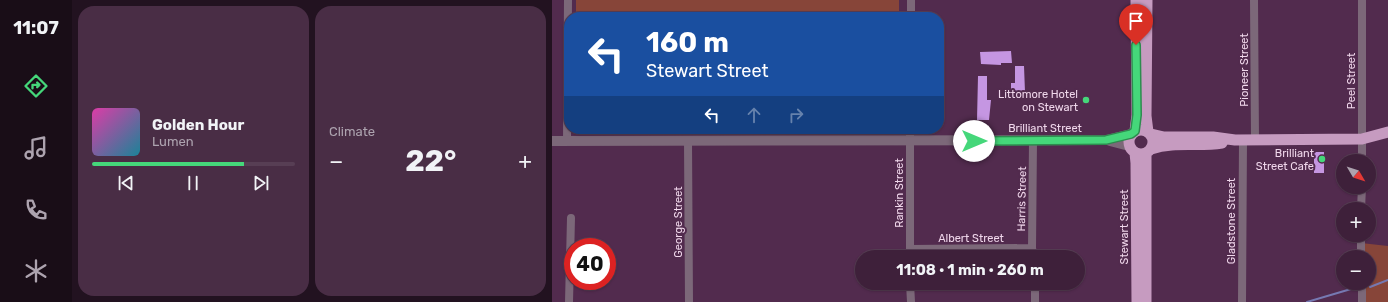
<!DOCTYPE html>
<html lang="en">
<head>
<meta charset="utf-8">
<style>
  :root { --surface:#3e203a; --page:#492d45; --text:#f1f3f6; --muted:#ada3af; --line:#573e54; --accent:#45d77a }
  body { margin:0; font-family:Rubik,sans-serif; background:var(--page); color:var(--text); height:100vh; display:flex; flex-direction:column; font-size:15px; white-space:nowrap }
  * { box-sizing:border-box; margin:0 }
  p { font-size:13px; color:var(--muted) }
  .icon { flex:none; width:22px; height:22px; fill:none; stroke:currentColor; stroke-width:2; stroke-linecap:round; stroke-linejoin:round }
  .map { position:relative; flex:1; overflow:hidden }
  .panel { display:flex; flex-direction:column; gap:6px; padding:6px; background:#221220; width:480px }
  .panel>* { flex:none }
  .hud { position:absolute; left:12px; top:12px; width:380px; height:122px; border-radius:16px; box-shadow:0 1px 3px #0004,0 0 0 1px var(--line); background:#1a4fa0; color:#fff; overflow:hidden }
  .needle { width:26px; rotate:129deg }
  .buttons { position:absolute; left:784px; top:154px; display:grid; gap:8px }
  .buttons a { display:grid; place-items:center; width:40px; height:40px; border-radius:50%; background:var(--surface); box-shadow:0 1px 3px #0004,0 0 0 1px var(--line); font-size:20px }
  .speed { position:absolute; left:12px; top:238px; display:flex; gap:8px; font-size:20px; font-weight:700; text-align:center }
  .speed>* { display:grid; place-content:center; width:52px; height:52px; border-radius:50%; background:var(--surface); box-shadow:0 1px 3px #0004,0 0 0 1px var(--line); line-height:1 }
  .speed .limit { border:6px solid #d22; background:#fff; color:#111 }
  .pin { position:absolute; display:grid; place-items:center; width:34px; height:34px; color:#fff; margin:-41px -17px; border-radius:50% 50% 50% 0; rotate:-45deg; box-shadow:0 0 4px #0007 }
  .pin .icon { rotate:45deg }
  .me { position:absolute; width:44px; margin:-22px; rotate:90deg; stroke-linejoin:round; filter:drop-shadow(0 0 3px #0008) }
  .turn { display:flex; align-items:center; gap:14px; height:84px; padding:0 16px; font-size:18px }
  .turn .icon { width:52px; height:52px; stroke-width:2.5 }
  .turn b { display:block; font-size:28px; line-height:34px }
  .lanes { display:flex; align-items:center; height:38px; padding:0 16px; background:#0003; justify-content:center; gap:20px; direction:ltr }
  .lanes .off { opacity:.35 }
  .big { font-size:30px; font-weight:700; line-height:1.1 }
  .panel .widget { flex:1; display:flex; flex-direction:column; justify-content:center; gap:6px; min-width:0; padding:0 14px; border-radius:16px; background:var(--page) }
  .song { display:flex; align-items:center; gap:12px }
  .cover { width:48px; height:48px; border-radius:6px; background:linear-gradient(135deg,hsl(320 70% 55%),hsl(190 70% 35%)) }
  .played { height:4px; border-radius:2px; background:linear-gradient(90deg,var(--accent) 75%,var(--line) 75%) }
  .keys { display:flex; justify-content:space-around; direction:ltr }
  .heat { display:flex; justify-content:space-between; align-items:center; font-size:22px; direction:ltr }
  .panel .tiles { flex:1; display:grid; gap:6px; grid-template-columns:repeat(2,1fr) }
  .trip { position:absolute; left:303px; top:250px; width:230px; height:40px; border-radius:20px; background:var(--surface); box-shadow:0 1px 3px #0004,0 0 0 1px var(--line); font-weight:700; line-height:40px; text-align:center }
  main { display:flex; flex:1; min-height:0 }
  .dock { display:flex; flex-direction:column; width:72px; justify-content:space-around; align-items:center; background:#190d17; color:var(--muted) }
  .dock .icon { width:28px; height:28px }
  .dock .on { color:var(--accent) }
  .dock b { font-size:18px; color:var(--text) }
  .map>svg:first-child { display:block }
  .green { fill:#874539 }
  .lines { fill:none; stroke-linecap:round; stroke-linejoin:round }
  .stream { stroke:#7679b2; stroke-width:2 }
  .building { fill:#c596e2 }
  .minor { stroke:#7c6879; stroke-width:8 }
  .tertiary { stroke:#7c6879; stroke-width:10 }
  .trunk { stroke:#c69bc0; stroke-width:11 }
  .route-casing { stroke:#2d8c4f; stroke-width:10 }
  .route { stroke:#45d77a; stroke-width:7 }
  .poi-dot { fill:#45d77a; stroke:#522b4e; stroke-width:1.5 }
  .labels { text-anchor:middle; dominant-baseline:central; stroke-width:4; stroke-linejoin:round; paint-order:stroke }
  .street-label { font-size:11px; fill:#f0d7eb; stroke:#522b4e }
  .poi-label { font-size:11px; fill:#f0d7eb; stroke:#522b4e; text-anchor:end }
</style>
</head>
<body>
<main>
<nav class="dock">
<b>11:07</b>
<svg class="icon on" aria-label="directions" viewBox="0 0 24 24"><path d="M12 3l9 9-9 9-9-9zM9 14v-3h6M13 9l2 2-2 2"/></svg>
<svg class="icon" aria-label="music" viewBox="0 0 24 24"><path d="M9 18V5l10-2v13"/><circle cx="6" cy="18" r="3"/><circle cx="16" cy="16" r="3"/></svg>
<svg class="icon" aria-label="phone" viewBox="0 0 24 24"><path d="M5 4h4l2 5-3 2q2 4 5 5l2-3 5 2v4C11 20 4 13 5 4z"/></svg>
<svg class="icon" aria-label="climate" viewBox="0 0 24 24"><path d="M12 3v18M4 7l16 10M4 17L20 7"/></svg>
</nav>
<section class="panel">
<div class="tiles">
<div class="widget">
<div class="song"><i class="cover"></i><div><b>Golden Hour</b><p>Lumen</p></div></div>
<div class="played"></div>
<div class="keys"><svg class="icon" aria-label="previous" viewBox="0 0 24 24"><path d="M18 5L8 12l10 7zM5 5v14"/></svg><svg class="icon" aria-label="pause" viewBox="0 0 24 24"><path d="M8 5v14M16 5v14"/></svg><svg class="icon" aria-label="next" viewBox="0 0 24 24"><path d="M6 5l10 7-10 7zM19 5v14"/></svg></div>
</div>
<div class="widget"><p>Climate</p>
<div class="heat"><a>−</a><b class="big">22°</b><a>+</a></div>
</div>
</div>
</section>
<div class="map">
<svg width="836" height="302" viewBox="0 0 836 302">
  <rect width="100%" height="100%" fill="#522b4e"/>
  <!-- green -->
  <path class="green" d="M24,0H347V17H24Z
    M809,243L836,246V302H810V283H817V257H809Z"/>
  <g class="lines">
    <!-- stream -->
    <path class="stream" d="M818,287L836,280
      M755,302L799,289"/>
  </g>
  <!-- building -->
  <path class="building" d="M459,51L460,63H449V65L429,64L428,52Z
    M463,66H472L473,92H459V83H463Z
    M426,76H435V100H439L437,120H425Z
    M762,152H772V173H762Z"/>
  <g class="lines">
    <!-- minor -->
    <path class="minor" d="M702,0L703,139
      M359,17V0
      M358,129V257
      M15,141L16,0
      M136,141L137,302
      M481,141L480,248L482,257
      M810,161V0
      M809,209L810,187
      M809,235V257
      M358,249L480,248
      M358,283L359,302
      M810,283V302
      M17,302L19,218
      M483,302V283
      M690,302L691,140"/>
    <!-- tertiary -->
    <path class="tertiary" d="M0,141L554,140L579,134
      M558,141L577,146"/>
    <!-- trunk -->
    <path class="trunk" d="M595,0L594,116L596,132
      M577 142a12 12 0 1 1 24 0a12 12 0 1 1-24 0Z
      M583,131L585,115L584,0
      M599,134L612,137H661L683,140L810,139L836,132
      M599,149C623,141 646,147 670,143
      M583,153L584,163L585,302
      M594,302V153"/>
  </g>
  <g class="lines">
    <!-- route casing -->
    <g class="route-casing">
      <path id="route" d="M422,141L554,140L579,134L583,131L585,115L584,45"/>
    </g>
    <!-- route -->
    <use href="#route" class="route"/>
  </g>
  <!-- markers -->
  <g class="poi-dot">
    <circle cx="534" cy="100" r="4"/>
    <circle cx="770" cy="159" r="4"/>
  </g>
  <g class="labels">
    <!-- street labels -->
    <g class="street-label">
      <text transform="translate(692 70) rotate(-90)">Pioneer Street</text>
      <text transform="translate(799 81) rotate(-90)">Peel Street</text>
      <text x="493" y="128">Brilliant Street</text>
      <text transform="translate(347 193) rotate(-90)">Rankin Street</text>
      <text transform="translate(470 199) rotate(-89)">Harris Street</text>
      <text transform="translate(679 221) rotate(-90)">Gladstone Street</text>
      <text transform="translate(126 222) rotate(-90)">George Street</text>
      <text transform="translate(572 227) rotate(-90)">Stewart Street</text>
      <text x="419" y="238">Albert Street</text>
    </g>
    <!-- poi labels -->
    <g class="poi-label">
      <text x="526" y="94">Littomore Hotel<tspan x="526" dy="13">on Stewart</tspan></text>
      <text x="762" y="153">Brilliant<tspan x="762" dy="13">Street Cafe</tspan></text>
    </g>
  </g>
</svg>
<div class="buttons">
<a><svg class="needle" viewBox="-14 -14 28 28"><path d="M0-13l5 13h-10z" fill="#e53935"/><path d="M0 13l5-13h-10z" fill="#ada3af"/></svg></a>
<a>+</a>
<a>−</a>
</div>
<div class="speed"><div class="limit">40</div></div>
<div class="pin" style="left:584px;top:45px;background:#d93025"><svg class="icon" aria-label="arrive" viewBox="0 0 24 24"><path d="M6 21V4h12l-3 4 3 4H6"/></svg></div>
<svg class="me" style="left:422px;top:141px" viewBox="-20 -20 40 40"><circle r="19" fill="#fff"/><path d="M0-13L10 11 0 6-10 11z" fill="#45d77a"/></svg>
<div class="trip">11:08 · 1 min · 260 m</div>
<div class="hud">
<div class="turn"><svg class="icon" aria-label="left" viewBox="0 0 24 24"><path d="M17 20v-9H6M10 6l-5 5 5 5"/></svg><div><b>160 m</b>Stewart Street</div></div>
<div class="lanes"><svg class="icon" aria-label="left" viewBox="0 0 24 24"><path d="M17 20v-9H6M10 6l-5 5 5 5"/></svg><svg class="icon off" aria-label="ahead" viewBox="0 0 24 24"><path d="M12 20V5M6 11l6-6 6 6"/></svg><svg class="icon off" aria-label="right" viewBox="0 0 24 24"><path d="M7 20v-9h11M14 6l5 5-5 5"/></svg></div>
</div>
</div>
</main>
</body>
</html>
